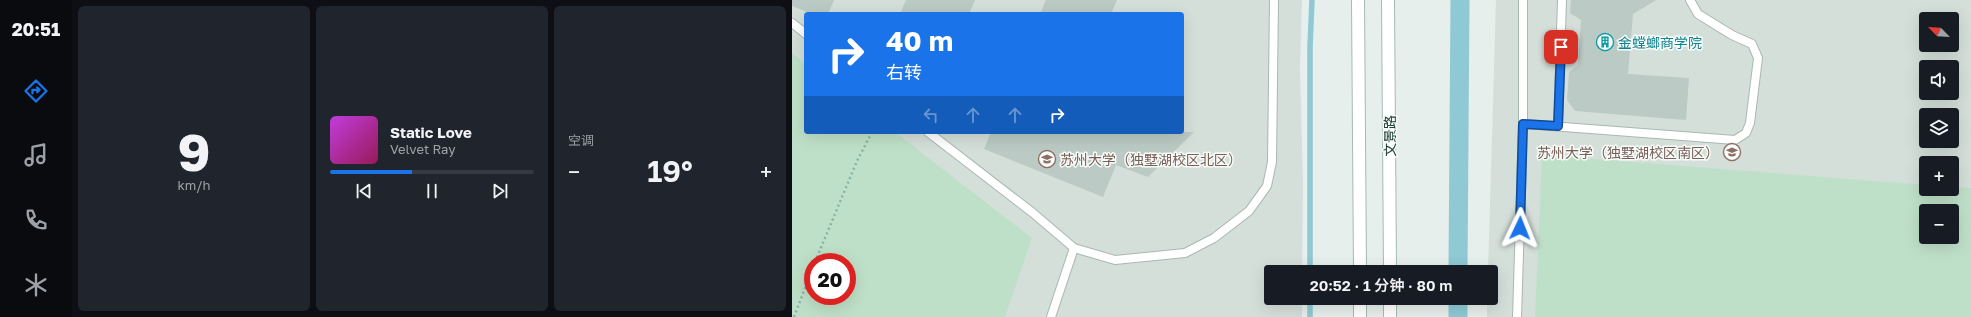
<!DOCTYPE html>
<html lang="zh">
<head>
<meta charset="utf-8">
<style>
  :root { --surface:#171b24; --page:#20242c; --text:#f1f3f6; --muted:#9ea1a6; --line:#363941; --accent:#1a73e8 }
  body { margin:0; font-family:"Golos Text","Noto Sans SC",sans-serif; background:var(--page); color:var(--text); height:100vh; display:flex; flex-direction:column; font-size:15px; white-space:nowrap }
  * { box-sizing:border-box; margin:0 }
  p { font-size:13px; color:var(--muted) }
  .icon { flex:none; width:22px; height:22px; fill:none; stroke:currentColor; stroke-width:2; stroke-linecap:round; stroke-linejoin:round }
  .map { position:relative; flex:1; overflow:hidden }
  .details { display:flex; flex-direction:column; gap:6px; padding:6px; background:#0d0f14; width:720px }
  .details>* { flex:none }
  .top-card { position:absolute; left:12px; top:12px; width:380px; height:122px; border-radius:4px; box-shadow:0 4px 16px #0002; background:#1a73e8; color:#fff; overflow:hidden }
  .needle { width:26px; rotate:295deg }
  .fabs { position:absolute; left:1127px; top:12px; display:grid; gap:8px }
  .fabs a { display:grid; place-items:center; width:40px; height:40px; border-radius:4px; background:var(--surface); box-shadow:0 4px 16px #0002; font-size:20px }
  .speed { position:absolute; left:12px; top:253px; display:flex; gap:8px; font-size:20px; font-weight:700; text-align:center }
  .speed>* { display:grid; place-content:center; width:52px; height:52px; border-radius:50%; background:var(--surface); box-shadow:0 4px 16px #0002; line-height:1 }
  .speed .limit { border:6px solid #d22; background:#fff; color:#111 }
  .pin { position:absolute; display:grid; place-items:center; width:34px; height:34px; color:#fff; margin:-17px; border-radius:8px; box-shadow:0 2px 6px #0006 }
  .me { position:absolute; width:44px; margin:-22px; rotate:2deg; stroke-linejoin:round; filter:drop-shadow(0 0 3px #0008) }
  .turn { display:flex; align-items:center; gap:14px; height:84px; padding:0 16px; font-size:18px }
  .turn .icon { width:52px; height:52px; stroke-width:2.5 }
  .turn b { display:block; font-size:28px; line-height:34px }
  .lanes { display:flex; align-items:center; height:38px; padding:0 16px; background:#0003; justify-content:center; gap:20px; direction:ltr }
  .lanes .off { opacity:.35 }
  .big { font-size:30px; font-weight:600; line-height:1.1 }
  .details .widget { flex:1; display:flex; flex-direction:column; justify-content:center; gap:6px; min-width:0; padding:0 14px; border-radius:6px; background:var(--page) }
  .details .dial { align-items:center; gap:0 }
  .dial b { font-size:52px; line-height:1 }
  .song { display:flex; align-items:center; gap:12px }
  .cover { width:48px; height:48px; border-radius:6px; background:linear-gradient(135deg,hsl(290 70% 55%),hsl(330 70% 35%)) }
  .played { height:4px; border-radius:2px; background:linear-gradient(90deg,var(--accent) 40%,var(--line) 40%) }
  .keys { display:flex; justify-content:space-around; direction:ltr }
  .heat { display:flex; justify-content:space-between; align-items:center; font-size:22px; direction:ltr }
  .details .tiles { flex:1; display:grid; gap:6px; grid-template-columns:repeat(3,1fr) }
  .trip { position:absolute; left:472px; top:265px; width:234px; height:40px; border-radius:4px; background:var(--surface); box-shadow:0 4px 16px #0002; font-weight:600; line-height:40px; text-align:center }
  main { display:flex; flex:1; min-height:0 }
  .menu { display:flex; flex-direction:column; width:72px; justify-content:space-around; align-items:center; background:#090b0e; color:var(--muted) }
  .menu .icon { width:28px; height:28px }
  .menu .active { color:var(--accent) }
  .menu b { font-size:18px; color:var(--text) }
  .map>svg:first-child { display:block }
  .built { fill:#d4dfda; fill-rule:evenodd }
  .green { fill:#bfe0c8; fill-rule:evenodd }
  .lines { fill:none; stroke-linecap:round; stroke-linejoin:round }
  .stream { stroke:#8ec9d4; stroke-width:5.5 }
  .canal { stroke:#8ec9d4; stroke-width:19 }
  .building { fill:#bbcac4 }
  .service-casing { stroke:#a8b8b2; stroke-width:10 }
  .secondary-casing { stroke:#a4bbb3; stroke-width:14 }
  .path { stroke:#86b3a5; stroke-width:2.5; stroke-dasharray:2 3; stroke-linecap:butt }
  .service { stroke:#fff; stroke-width:8 }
  .secondary { stroke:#fff; stroke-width:12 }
  .route-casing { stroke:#114b97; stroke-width:10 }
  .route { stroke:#1a73e8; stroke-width:7 }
  .labels { text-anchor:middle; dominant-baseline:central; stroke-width:3; stroke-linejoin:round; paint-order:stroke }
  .culture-label { font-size:14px; fill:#0d838f; stroke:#f7fbf9; text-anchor:start }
  .street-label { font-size:14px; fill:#24423a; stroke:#f7fbf9 }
  .education-label { font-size:14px; fill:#785e54; stroke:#f7fbf9; text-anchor:end }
</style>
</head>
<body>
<main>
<nav class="menu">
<b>20:51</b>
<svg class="icon active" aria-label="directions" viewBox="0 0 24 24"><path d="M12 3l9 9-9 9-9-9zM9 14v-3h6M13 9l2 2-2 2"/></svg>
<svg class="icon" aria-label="music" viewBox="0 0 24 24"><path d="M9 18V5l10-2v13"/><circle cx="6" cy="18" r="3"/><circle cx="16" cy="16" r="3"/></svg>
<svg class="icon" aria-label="phone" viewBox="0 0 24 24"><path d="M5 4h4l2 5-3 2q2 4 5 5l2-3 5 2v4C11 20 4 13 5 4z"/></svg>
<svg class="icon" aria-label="climate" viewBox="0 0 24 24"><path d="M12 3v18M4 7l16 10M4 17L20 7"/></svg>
</nav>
<section class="details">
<div class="tiles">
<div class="widget dial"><b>9</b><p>km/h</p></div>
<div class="widget">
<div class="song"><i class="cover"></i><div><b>Static Love</b><p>Velvet Ray</p></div></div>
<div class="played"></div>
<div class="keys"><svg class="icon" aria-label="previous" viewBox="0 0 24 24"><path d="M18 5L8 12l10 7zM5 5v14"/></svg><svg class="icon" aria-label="pause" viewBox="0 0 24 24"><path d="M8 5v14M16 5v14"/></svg><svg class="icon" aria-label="next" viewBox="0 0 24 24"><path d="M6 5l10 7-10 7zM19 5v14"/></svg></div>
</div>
<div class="widget"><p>空调</p>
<div class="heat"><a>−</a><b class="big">19°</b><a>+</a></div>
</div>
</div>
</section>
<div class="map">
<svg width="1179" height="317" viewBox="0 0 1179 317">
  <rect width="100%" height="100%" fill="#e6efeb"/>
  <!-- built -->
  <path class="built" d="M0,0H510L508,67L511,185L510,272H479V298H510V317H0ZM14,14H390V132H14ZM21,262H55V296H21Z
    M704,0H1179V317H695V298H699V272H696ZM1134,19H1160V45H1134ZM1134,67H1160V93H1134ZM1134,115H1160V141H1134ZM1134,163H1160V189H1134ZM1134,211H1160V237H1134Z"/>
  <!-- green -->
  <path class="green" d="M0,53L14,64V132H103L240,238L213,317H0ZM21,262H55V296H21Z
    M750,155L1134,185V189H1160V187L1179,188V317H743ZM1134,211H1160V237H1134Z"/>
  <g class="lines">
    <!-- stream -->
    <path class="stream" d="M518,272V47L520,0
      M518,317V298"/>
    <!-- canal -->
    <path class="canal" d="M666,272L668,0
      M666,317V298"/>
  </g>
  <!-- building -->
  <path class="building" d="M0,0H42L36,14H20L0,6Z
    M114,0H183L177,14H108Z
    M254,0H325L319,14H248Z
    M779,0H864L841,14L836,74L897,78L894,120L783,111L775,100L777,72L786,65L789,20L778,13Z
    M199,132H402L356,177L324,165L311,197L192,149Z"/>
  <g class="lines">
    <!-- service casing -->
    <g class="service-casing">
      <path id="service" d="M0,23L14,34
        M731,124L943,140L954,133L958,123L966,58L960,44L940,35L906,14L898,0
        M766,126L770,0
        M136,132L241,213L282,248
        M259,317L282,248L323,260L393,253L422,238L457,211L475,186L480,162L482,0
        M725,317L731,124V0"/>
    </g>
    <!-- secondary casing -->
    <g class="secondary-casing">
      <path id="secondary" d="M566,0L568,272
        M596,0L598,272
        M568,298V317
        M598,298V317"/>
    </g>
    <!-- path -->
    <path class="path" d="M23,262L65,161L80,132
      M2,317L21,267"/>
    <!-- service -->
    <use href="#service" class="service"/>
    <!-- secondary -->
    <use href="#secondary" class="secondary"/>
  </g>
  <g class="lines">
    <!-- route casing -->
    <g class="route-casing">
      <path id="route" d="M728,228L731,124L766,126L769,47"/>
    </g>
    <!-- route -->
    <use href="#route" class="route"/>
  </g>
  <!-- icons -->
  <defs>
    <g id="building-ring" transform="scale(0.9)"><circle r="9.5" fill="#f7fbf9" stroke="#0f9aa8" stroke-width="1.5"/><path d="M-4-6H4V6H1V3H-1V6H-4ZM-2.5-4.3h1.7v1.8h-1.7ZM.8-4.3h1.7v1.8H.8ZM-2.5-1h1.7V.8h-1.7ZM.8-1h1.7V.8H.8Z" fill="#0f9aa8"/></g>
    <g id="university-ring" transform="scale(0.9)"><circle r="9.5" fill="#f7fbf9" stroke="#8d6e63" stroke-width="1.5"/><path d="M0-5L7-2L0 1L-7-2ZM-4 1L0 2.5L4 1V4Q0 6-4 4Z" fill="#8d6e63"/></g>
  </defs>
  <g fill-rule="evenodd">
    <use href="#building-ring" x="813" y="42"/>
    <use href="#university-ring" x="940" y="152"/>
    <use href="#university-ring" x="255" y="159"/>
  </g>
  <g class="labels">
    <!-- culture labels -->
    <g class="culture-label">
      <text x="826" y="42">金螳螂商学院</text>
    </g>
    <!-- street labels -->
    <g class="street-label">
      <text transform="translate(597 136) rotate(-90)">文景路</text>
    </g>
    <!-- education labels -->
    <g class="education-label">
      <text x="927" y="152">苏州大学（独墅湖校区南区）</text>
      <text x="268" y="159" text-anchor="start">苏州大学（独墅湖校区北区）</text>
    </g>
  </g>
</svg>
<div class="fabs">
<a><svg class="needle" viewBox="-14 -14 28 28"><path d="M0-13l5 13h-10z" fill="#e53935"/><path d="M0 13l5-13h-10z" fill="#9ea1a6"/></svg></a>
<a><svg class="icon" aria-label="sound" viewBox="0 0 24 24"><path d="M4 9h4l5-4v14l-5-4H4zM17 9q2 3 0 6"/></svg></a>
<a><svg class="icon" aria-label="layers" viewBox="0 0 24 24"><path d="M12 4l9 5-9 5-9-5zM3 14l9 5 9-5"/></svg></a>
<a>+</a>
<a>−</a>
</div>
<div class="speed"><div class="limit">20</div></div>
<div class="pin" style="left:769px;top:47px;background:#d93025"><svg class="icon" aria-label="arrive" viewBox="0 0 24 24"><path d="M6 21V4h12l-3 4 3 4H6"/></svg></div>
<svg class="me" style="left:728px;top:228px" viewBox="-20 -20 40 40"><path d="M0-17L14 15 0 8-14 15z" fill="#1a73e8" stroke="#fff" stroke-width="4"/></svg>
<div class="trip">20:52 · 1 分钟 · 80 m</div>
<div class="top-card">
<div class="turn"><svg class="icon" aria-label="right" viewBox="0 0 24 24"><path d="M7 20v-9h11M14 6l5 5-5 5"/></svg><div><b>40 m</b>右转</div></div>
<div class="lanes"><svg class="icon off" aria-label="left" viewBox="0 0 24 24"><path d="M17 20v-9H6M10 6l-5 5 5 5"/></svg><svg class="icon off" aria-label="ahead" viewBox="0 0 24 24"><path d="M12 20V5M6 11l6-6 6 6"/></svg><svg class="icon off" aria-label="ahead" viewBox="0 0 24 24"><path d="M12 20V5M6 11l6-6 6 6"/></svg><svg class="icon" aria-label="right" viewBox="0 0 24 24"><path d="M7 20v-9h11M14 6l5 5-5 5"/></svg></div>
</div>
</div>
</main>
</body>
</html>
